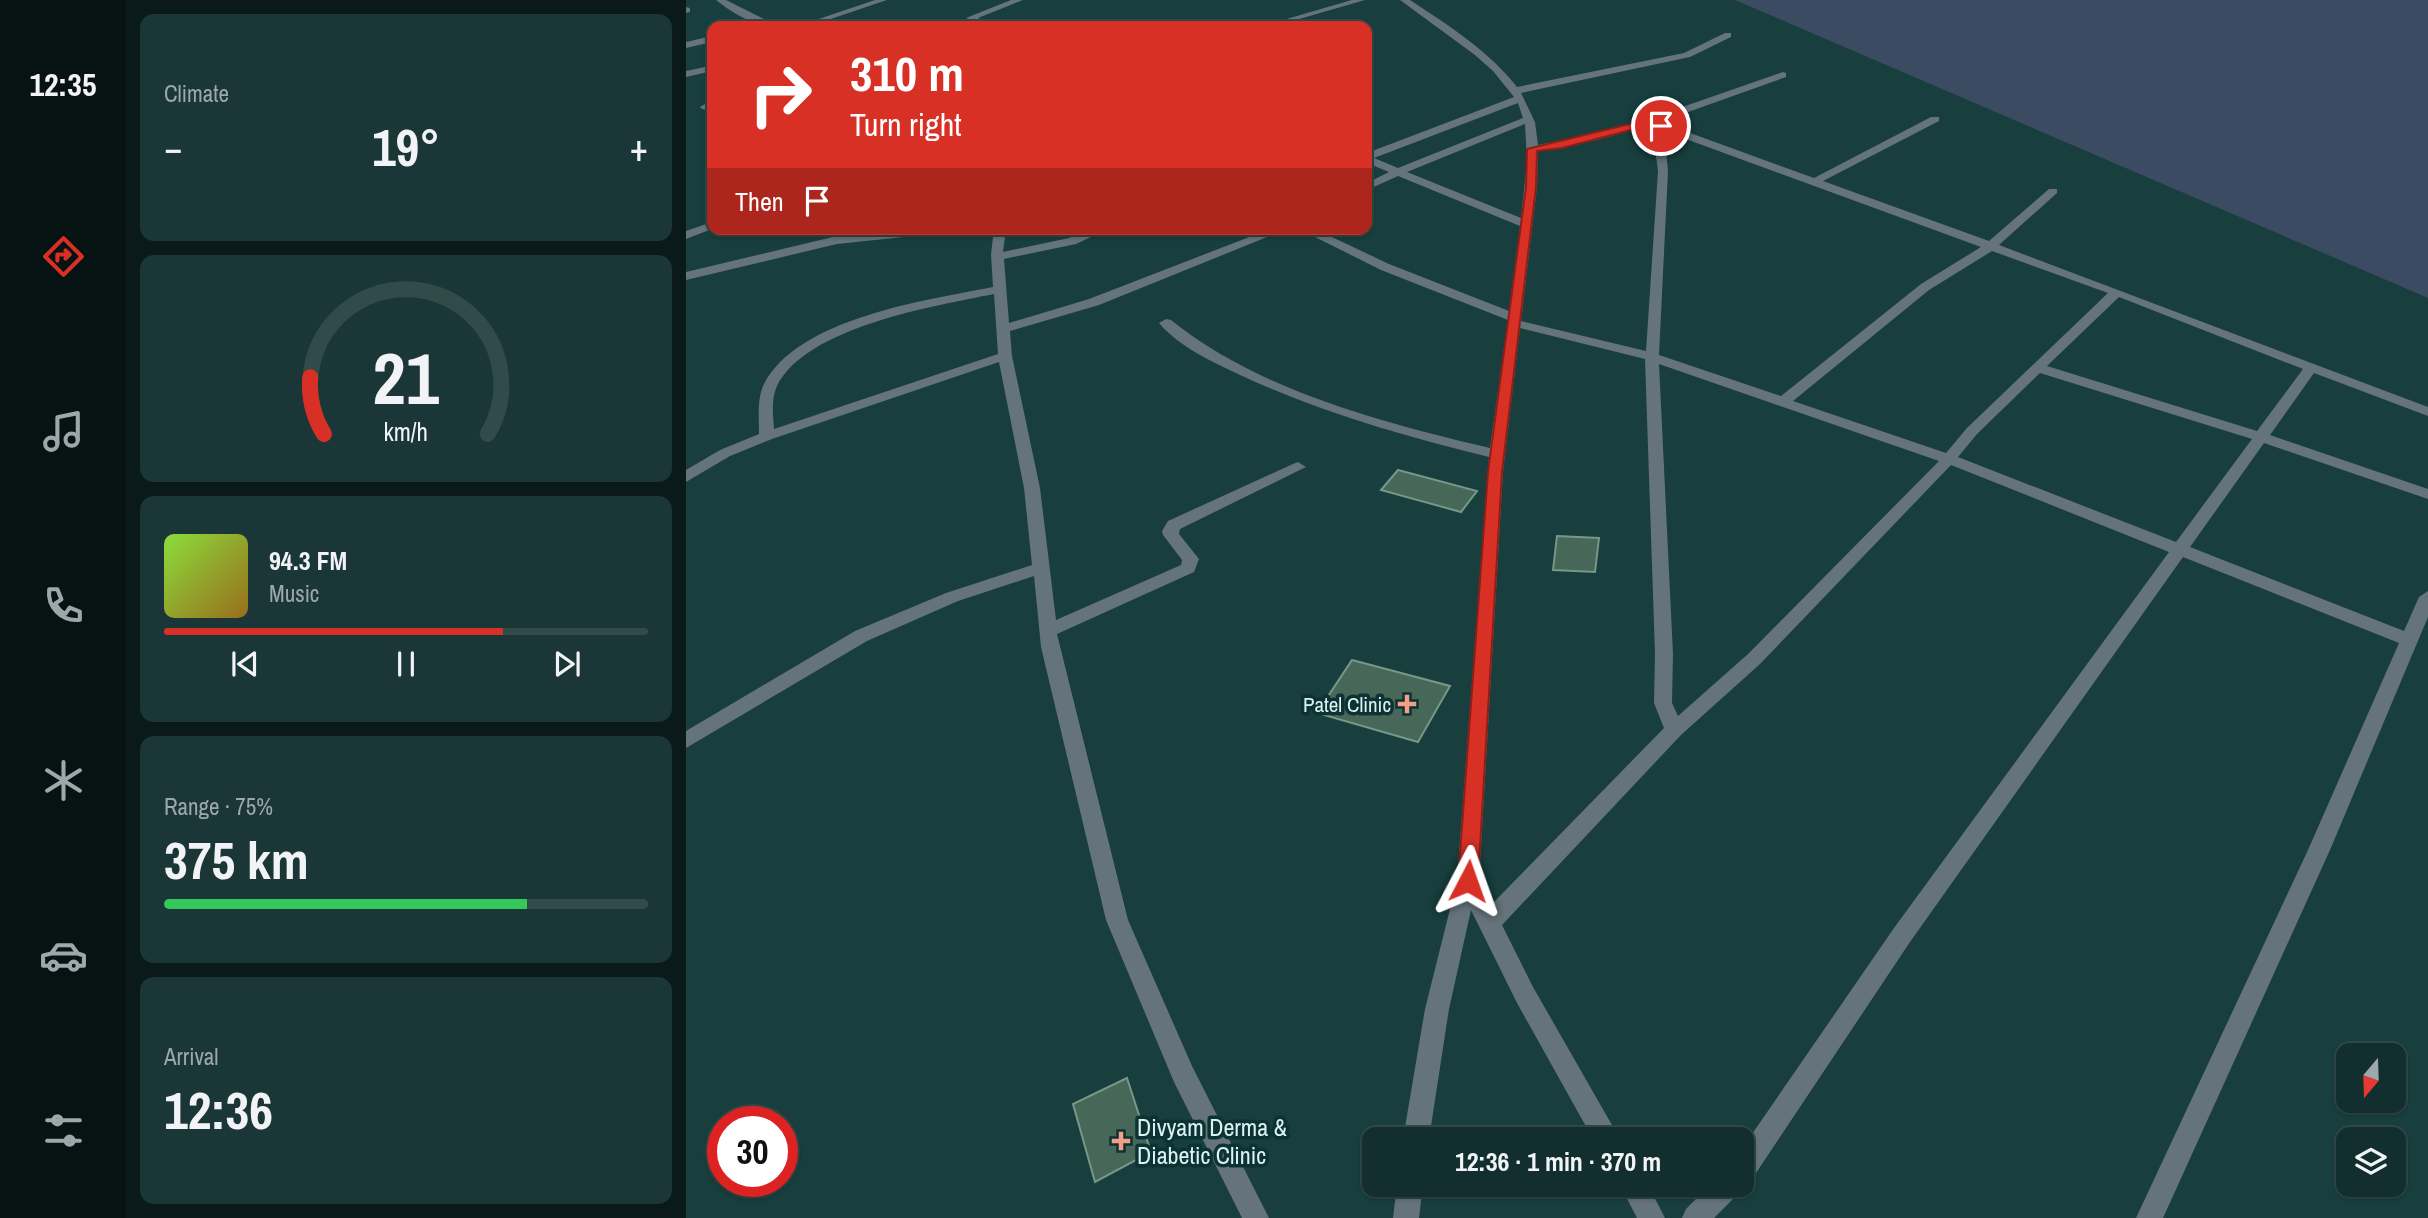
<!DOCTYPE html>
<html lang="en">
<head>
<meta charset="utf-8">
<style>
  :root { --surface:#122e2e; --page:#1b3636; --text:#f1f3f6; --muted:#9ca8aa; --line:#314a4a; --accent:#d93025 }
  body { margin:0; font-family:"Archivo Narrow",sans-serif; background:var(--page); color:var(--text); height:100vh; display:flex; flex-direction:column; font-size:26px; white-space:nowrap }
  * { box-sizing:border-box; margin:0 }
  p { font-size:23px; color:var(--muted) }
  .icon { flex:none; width:38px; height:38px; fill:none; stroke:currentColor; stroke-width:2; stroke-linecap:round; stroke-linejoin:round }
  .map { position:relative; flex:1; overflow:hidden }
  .drawer { display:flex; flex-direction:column; gap:14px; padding:14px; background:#0a1919; width:560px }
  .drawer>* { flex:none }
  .guide { position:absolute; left:21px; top:21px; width:665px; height:214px; border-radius:14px; box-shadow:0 2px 5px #0004,0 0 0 2px var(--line); background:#d93025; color:#fff; overflow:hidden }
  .needle { width:46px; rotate:199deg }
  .buttons { position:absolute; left:1650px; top:1043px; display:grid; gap:14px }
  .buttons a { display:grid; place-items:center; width:70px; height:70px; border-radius:14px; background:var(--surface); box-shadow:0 2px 5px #0004,0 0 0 2px var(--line); font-size:35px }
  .speed { position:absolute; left:21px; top:1106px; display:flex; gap:14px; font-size:35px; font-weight:700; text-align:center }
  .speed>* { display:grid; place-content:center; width:91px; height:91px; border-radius:50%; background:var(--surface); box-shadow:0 2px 5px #0004,0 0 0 2px var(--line); line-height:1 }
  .speed .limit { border:10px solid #d22; background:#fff; color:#111 }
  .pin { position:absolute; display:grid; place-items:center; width:60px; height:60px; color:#fff; margin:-30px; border:4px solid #fff; border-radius:50%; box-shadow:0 2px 7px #0007 }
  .me { position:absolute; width:77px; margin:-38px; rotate:4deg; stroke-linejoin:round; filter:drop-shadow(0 0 5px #0008) }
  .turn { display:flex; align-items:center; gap:24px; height:147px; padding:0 28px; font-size:32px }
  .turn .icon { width:91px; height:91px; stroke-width:2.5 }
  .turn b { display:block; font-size:49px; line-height:60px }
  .then { display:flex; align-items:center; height:66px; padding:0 28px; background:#0003; gap:14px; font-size:26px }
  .big { font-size:52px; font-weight:700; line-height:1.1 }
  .drawer .card { flex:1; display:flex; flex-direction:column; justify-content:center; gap:10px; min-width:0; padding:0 24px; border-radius:14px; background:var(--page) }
  .drawer .dial { align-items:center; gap:0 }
  .dial svg { height:182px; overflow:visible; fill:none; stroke:var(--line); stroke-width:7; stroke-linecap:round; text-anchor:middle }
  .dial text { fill:var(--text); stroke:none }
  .song { display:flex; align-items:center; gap:21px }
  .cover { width:84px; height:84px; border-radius:10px; background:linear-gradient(135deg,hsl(90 70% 55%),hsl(40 70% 35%)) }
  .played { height:7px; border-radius:4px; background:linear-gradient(90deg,var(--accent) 70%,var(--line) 70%) }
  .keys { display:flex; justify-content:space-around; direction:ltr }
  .heat { display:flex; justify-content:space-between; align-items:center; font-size:38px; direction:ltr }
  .charge { height:10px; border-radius:5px; background:linear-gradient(90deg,#34c759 75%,var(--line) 0) }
  .trip { position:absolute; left:676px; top:1127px; width:392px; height:70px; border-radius:14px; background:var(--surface); box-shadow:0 2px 5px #0004,0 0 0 2px var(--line); font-weight:700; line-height:70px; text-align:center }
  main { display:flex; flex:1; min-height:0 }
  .tab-bar { display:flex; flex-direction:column; width:126px; justify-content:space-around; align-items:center; background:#071212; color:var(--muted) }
  .tab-bar .icon { width:49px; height:49px }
  .tab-bar .on { color:var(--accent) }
  .tab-bar b { font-size:32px; color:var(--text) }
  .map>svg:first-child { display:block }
  .water { fill:#3b4b62 }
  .building { fill:#476758; stroke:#779787; stroke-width:2 }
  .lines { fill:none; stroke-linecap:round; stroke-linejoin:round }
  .street { fill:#65737a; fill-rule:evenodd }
  .route { fill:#d93025; stroke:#8d1f18; stroke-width:2 }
  .poi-dot { fill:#f49e87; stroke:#0c3333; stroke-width:2.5 }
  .labels { text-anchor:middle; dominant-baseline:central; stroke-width:7; stroke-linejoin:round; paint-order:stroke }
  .poi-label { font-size:21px; fill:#ddf1f1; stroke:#0c3333; text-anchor:end }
  .near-poi-label { font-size:24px; fill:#ddf1f1; stroke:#0c3333; text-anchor:start }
</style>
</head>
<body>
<main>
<nav class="tab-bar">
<b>12:35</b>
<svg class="icon on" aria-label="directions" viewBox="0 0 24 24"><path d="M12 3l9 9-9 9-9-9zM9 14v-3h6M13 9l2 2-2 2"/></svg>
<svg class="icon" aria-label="music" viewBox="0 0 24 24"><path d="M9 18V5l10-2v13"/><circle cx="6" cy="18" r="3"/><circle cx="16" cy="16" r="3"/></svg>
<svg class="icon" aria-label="phone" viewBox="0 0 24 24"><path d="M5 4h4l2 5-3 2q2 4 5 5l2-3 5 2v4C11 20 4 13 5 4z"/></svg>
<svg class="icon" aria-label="climate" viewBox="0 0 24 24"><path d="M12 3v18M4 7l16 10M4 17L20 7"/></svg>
<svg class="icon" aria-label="car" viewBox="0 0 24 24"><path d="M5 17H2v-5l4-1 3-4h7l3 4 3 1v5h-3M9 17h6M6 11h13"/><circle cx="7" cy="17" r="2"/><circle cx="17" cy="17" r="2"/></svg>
<svg class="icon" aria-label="filters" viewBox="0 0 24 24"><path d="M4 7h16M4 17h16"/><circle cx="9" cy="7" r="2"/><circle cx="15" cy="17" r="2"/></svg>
</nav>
<section class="drawer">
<div class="card"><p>Climate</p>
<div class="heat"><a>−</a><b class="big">19°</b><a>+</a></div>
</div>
<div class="card dial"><svg viewBox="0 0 100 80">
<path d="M14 69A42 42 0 1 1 86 69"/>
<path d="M14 69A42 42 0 0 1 8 44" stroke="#d93025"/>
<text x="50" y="56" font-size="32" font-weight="700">21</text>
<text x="50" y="72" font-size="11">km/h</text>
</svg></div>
<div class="card">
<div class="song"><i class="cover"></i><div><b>94.3 FM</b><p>Music</p></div></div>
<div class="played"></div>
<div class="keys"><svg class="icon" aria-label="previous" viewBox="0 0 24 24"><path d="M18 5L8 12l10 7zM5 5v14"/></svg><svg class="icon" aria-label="pause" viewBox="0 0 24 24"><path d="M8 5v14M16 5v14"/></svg><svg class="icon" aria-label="next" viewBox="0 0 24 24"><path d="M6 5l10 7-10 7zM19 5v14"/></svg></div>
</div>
<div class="card"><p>Range · 75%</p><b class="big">375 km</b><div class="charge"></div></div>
<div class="card"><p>Arrival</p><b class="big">12:36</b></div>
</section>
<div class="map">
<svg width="1742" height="1218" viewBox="0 0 1742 1218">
  <rect width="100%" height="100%" fill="#183e3e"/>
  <!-- water -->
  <path class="water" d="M1049,0H1742V298Z"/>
  <!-- building -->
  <path class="building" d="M712,470L791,491L775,512L695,490Z
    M871,536L913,538L909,572L867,570Z
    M666,660L764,686L732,742L631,713Z
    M441,1078L465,1152L409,1182L387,1104Z"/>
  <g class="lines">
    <!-- street -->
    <path class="street" d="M30,0H40L92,26C70,27 47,14 30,0Z
      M189,0H201L124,26H112Z
      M325,0H337L292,18L309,26H298L280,18Z
      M666,0H679L589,26H576Z
      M714,0H724C762,25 803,51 831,87L998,53L1039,33H1045V37L1004,57L835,93L849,122L852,145L939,127L1097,72L1100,73V77L974,122L1128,178L1245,117H1253V121L1137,181L1303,241L1363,189H1371V193L1313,245L1742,407V416L1628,373L1584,435L1742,489V499L1578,443L1504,547L1718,631L1733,597L1742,591V617L1644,850L1477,1218H1450L1622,850L1713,643L1497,557L1224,942L1064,1182L1056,1186L1052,1194L1028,1218H996L1000,1209L1024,1185H1055V1150L1208,928L1483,552L1265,465L1074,664L995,735L816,925L847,987L934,1139H907L831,1003L785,910L763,1009L743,1139H717L739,1009L771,881L803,457C718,436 634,412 554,375C527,362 493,347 473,323L480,319L485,320C571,390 698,423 804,448L822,320L695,270L613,229H629L703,264L823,311L834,226L712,176L681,190V183L703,172L681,163V153L828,97L807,71L789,55ZM832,103L837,118L712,168L688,158ZM839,124L841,162L835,218L721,172ZM964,125L969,127L967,134L972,171L960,351L835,321L851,187L852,151L911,140ZM978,131L1295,247L1235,284L1095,396L973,355L982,171ZM1306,251L1422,293L1281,428L1260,453L1107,401L1243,290ZM1433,297L1617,369L1571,431L1361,366ZM834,328L959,359L969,654L968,703L978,728L805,905L793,881L817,472ZM973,364L1253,461L1062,654L992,716L986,703L987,654ZM1354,373L1566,439L1490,542L1272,457L1291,434Z
      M0,7L4,8V12L0,13Z
      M401,20L417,26H380L381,24Z
      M26,36V42L0,48V42Z
      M19,67L22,68V72L0,77V71Z
      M19,104L26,105V111L16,109L14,107Z
      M26,222V229L0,239V231Z
      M220,229H262L256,233L151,244L0,280V272L151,236Z
      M308,229H320L317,252L383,238L405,229H422L390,244L318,259L323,323L403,299L584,229H601L413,305L324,331L326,356L354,488L370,620L495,565L496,560L477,535L476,531L482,521L607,464L612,462L620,467L494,529L493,534L513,559L508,572L371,634L442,920L506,1066L583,1218H556L488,1082L420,920L355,647L348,576L272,601L181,641L0,748V731L169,631L260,593L346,565L338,488L313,362L86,439L44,456L0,482V470L34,450L73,434C73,418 71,401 77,386C110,318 241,300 307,287L305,254ZM308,294L312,354L88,429C87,415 85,399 91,386C120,327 248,306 308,294Z
      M711,1185H737L733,1218H707Z
      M934,1185H962L979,1218H951Z"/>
  </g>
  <!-- route -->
  <path class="route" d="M964,119L979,126L975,129L964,125L876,148L851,151L850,187L816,472L792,881L789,887L782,889L775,887L772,881L802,472L840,187L841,149Z"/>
  <!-- markers -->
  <g class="poi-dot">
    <path d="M717.5 693.5h7v7h7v7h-7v7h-7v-7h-7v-7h7z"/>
    <path d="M431.5 1130.5h7v7h7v7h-7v7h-7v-7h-7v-7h7z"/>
  </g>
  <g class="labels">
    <!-- poi labels -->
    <g class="poi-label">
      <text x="705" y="704">Patel Clinic</text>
    </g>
    <!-- near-poi labels -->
    <g class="near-poi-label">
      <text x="451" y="1127">Divyam Derma &amp;<tspan x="451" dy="28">Diabetic Clinic</tspan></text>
    </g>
  </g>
</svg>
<div class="buttons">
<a><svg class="needle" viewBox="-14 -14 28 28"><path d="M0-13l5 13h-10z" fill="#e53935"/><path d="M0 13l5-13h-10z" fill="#9ca8aa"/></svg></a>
<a><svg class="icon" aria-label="layers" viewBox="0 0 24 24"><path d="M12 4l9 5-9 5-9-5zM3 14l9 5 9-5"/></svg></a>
</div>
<div class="speed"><div class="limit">30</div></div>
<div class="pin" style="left:975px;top:126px;background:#d93025"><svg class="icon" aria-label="arrive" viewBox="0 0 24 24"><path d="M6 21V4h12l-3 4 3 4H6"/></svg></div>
<svg class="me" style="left:782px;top:881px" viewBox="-20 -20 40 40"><path d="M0-17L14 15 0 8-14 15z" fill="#d93025" stroke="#fff" stroke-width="4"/></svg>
<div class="trip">12:36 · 1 min · 370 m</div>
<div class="guide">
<div class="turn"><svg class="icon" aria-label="right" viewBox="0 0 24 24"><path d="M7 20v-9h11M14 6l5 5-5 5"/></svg><div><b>310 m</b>Turn right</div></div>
<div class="then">Then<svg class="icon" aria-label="arrive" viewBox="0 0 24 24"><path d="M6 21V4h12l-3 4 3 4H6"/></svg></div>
</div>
</div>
</main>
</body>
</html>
